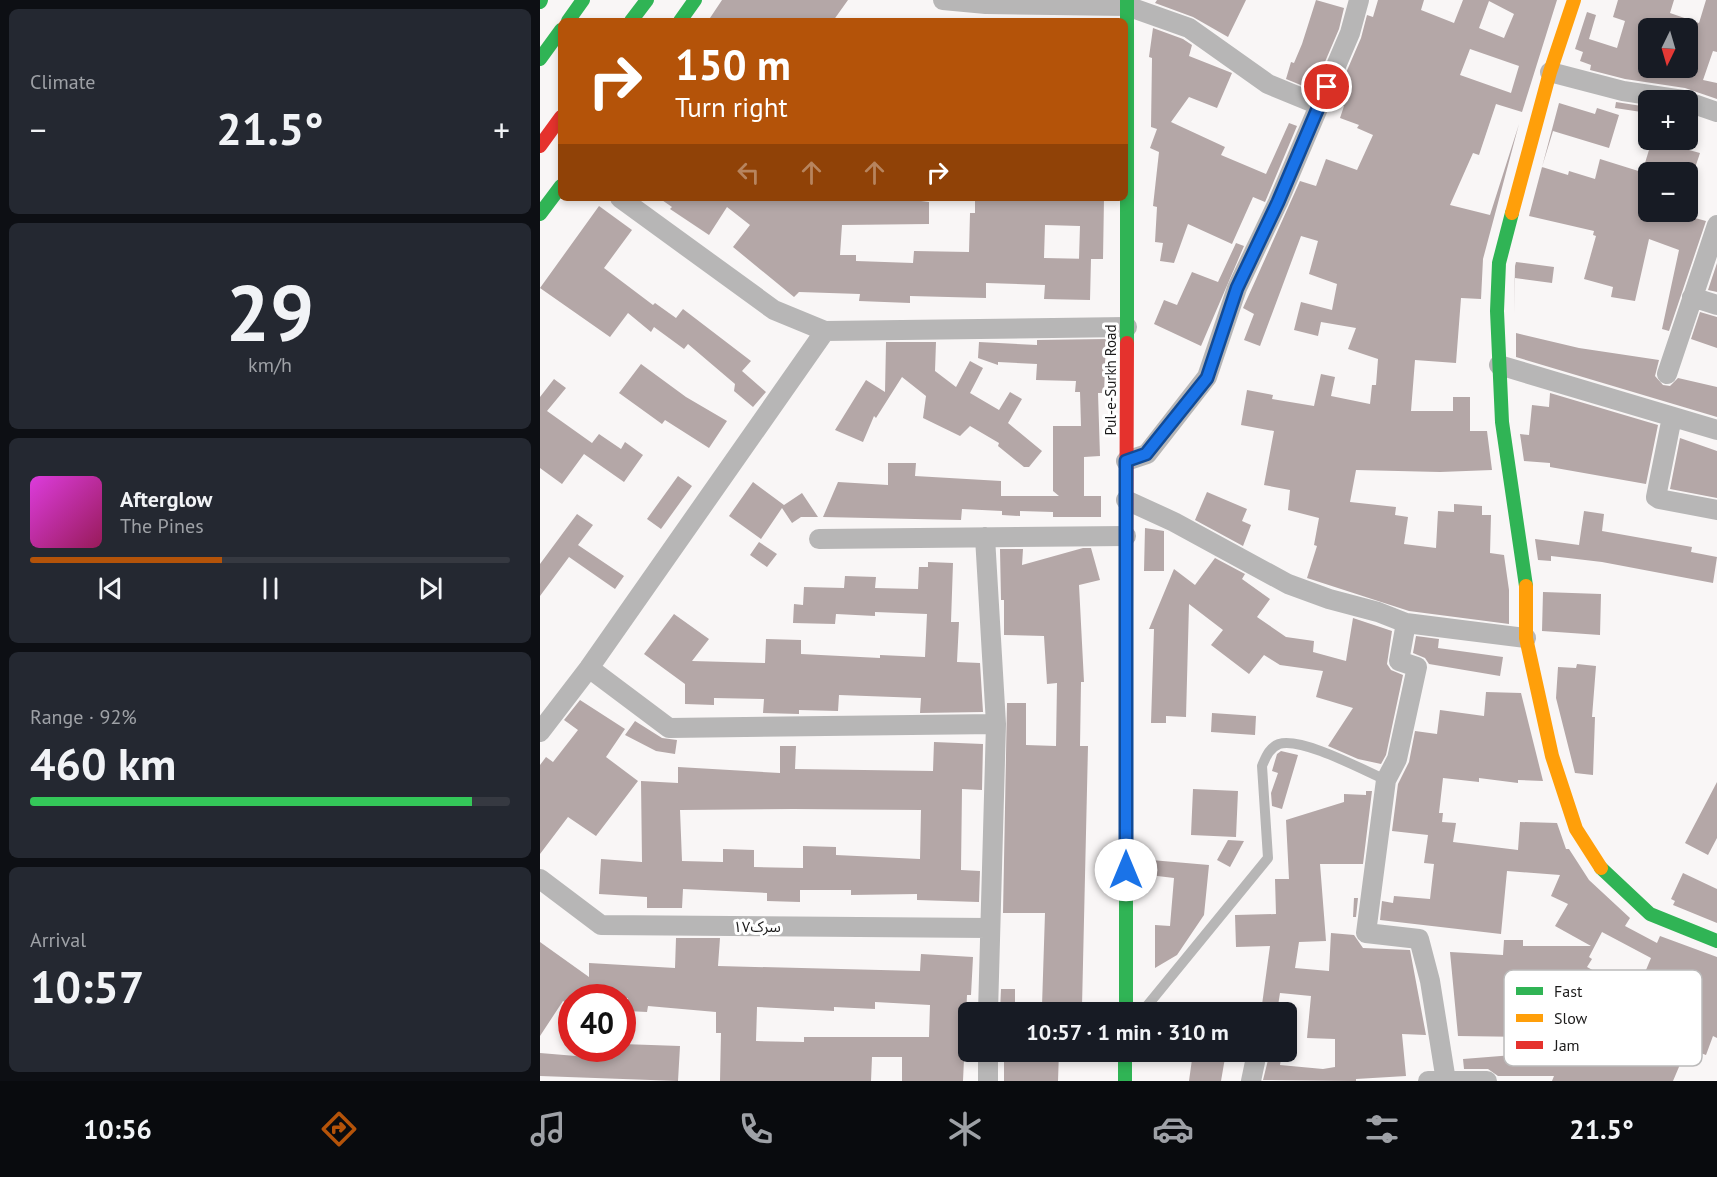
<!DOCTYPE html>
<html lang="en">
<head>
<meta charset="utf-8">
<style>
  :root { --surface:#171b24; --page:#242831; --text:#f1f3f6; --muted:#9ea1a6; --line:#363941; --accent:#b45309 }
  body { margin:0; font-family:"PT Sans","Noto Sans Arabic",sans-serif; background:var(--page); color:var(--text); height:100vh; display:flex; flex-direction:column; font-size:22px; white-space:nowrap }
  * { box-sizing:border-box; margin:0 }
  p { font-size:20px; color:var(--muted) }
  .icon { flex:none; width:33px; height:33px; fill:none; stroke:currentColor; stroke-width:2; stroke-linecap:round; stroke-linejoin:round }
  .map { position:relative; flex:1; overflow:hidden }
  .sheet { display:flex; flex-direction:column; gap:9px; padding:9px; background:#0d0f14; width:540px }
  .sheet>* { flex:none }
  .guide { position:absolute; left:18px; top:18px; width:570px; height:183px; border-radius:9px; box-shadow:0 3px 9px #0003; background:#b45309; color:#fff; overflow:hidden }
  .needle { width:39px; rotate:185deg }
  .fabs { position:absolute; left:1098px; top:18px; display:grid; gap:12px }
  .fabs a { display:grid; place-items:center; width:60px; height:60px; border-radius:9px; background:var(--surface); box-shadow:0 3px 9px #0003; font-size:30px }
  .speed { position:absolute; left:18px; top:984px; display:flex; gap:12px; font-size:30px; font-weight:700; text-align:center }
  .speed>* { display:grid; place-content:center; width:78px; height:78px; border-radius:50%; background:var(--surface); box-shadow:0 3px 9px #0003; line-height:1 }
  .speed .limit { border:9px solid #d22; background:#fff; color:#111 }
  .pin { position:absolute; display:grid; place-items:center; width:51px; height:51px; color:#fff; margin:-26px; border:3px solid #fff; border-radius:50%; box-shadow:0 2px 6px #0007 }
  .me { position:absolute; width:66px; margin:-33px; rotate:0deg; stroke-linejoin:round; filter:drop-shadow(0 0 4px #0008) }
  .turn { display:flex; align-items:center; gap:21px; height:126px; padding:0 18px; font-size:27px }
  .turn .icon { width:78px; height:78px; stroke-width:2.5 }
  .turn b { display:block; font-size:42px; line-height:51px }
  .lanes { display:flex; align-items:center; height:57px; padding:0 18px; background:#0003; justify-content:center; gap:30px; direction:ltr }
  .lanes .off { opacity:.35 }
  .big { font-size:45px; font-weight:600; line-height:1.1 }
  .sheet .widget { flex:1; display:flex; flex-direction:column; justify-content:center; gap:9px; min-width:0; padding:0 21px; border-radius:9px; background:var(--page) }
  .sheet .dial { align-items:center; gap:0 }
  .dial b { font-size:78px; line-height:1 }
  .song { display:flex; align-items:center; gap:18px }
  .cover { width:72px; height:72px; border-radius:9px; background:linear-gradient(135deg,hsl(300 70% 55%),hsl(330 70% 35%)) }
  .played { height:6px; border-radius:3px; background:linear-gradient(90deg,var(--accent) 40%,var(--line) 40%) }
  .keys { display:flex; justify-content:space-around; direction:ltr }
  .heat { display:flex; justify-content:space-between; align-items:center; font-size:33px; direction:ltr }
  .charge { height:9px; border-radius:4px; background:linear-gradient(90deg,#34c759 92%,var(--line) 0) }
  .trip { position:absolute; left:418px; top:1002px; width:339px; height:60px; border-radius:9px; background:var(--surface); box-shadow:0 3px 9px #0003; font-weight:600; line-height:60px; text-align:center }
  .dock { display:flex; height:96px; justify-content:space-around; align-items:center; background:#090b0e; color:var(--muted) }
  .dock .icon { width:42px; height:42px }
  .dock .selected { color:var(--accent) }
  .dock b { font-size:27px; color:var(--text) }
  main { display:flex; flex:1; min-height:0 }
  .map>svg:first-child { display:block }
  .building { fill:#b4a7a7; fill-rule:evenodd }
  .lines { fill:none; stroke-linecap:round; stroke-linejoin:round }
  .lane { stroke:#b7b6b6; stroke-width:10 }
  .street { stroke:#b7b6b6; stroke-width:20 }
  .fast { stroke:#30b455; stroke-width:14 }
  .slow { stroke:#ff9f0a; stroke-width:14 }
  .jam { stroke:#e5322d; stroke-width:14 }
  .route-casing { stroke:#114b97; stroke-width:15 }
  .route { stroke:#1a73e8; stroke-width:10 }
  .labels { text-anchor:middle; dominant-baseline:central; stroke-width:6; stroke-linejoin:round; paint-order:stroke }
  .street-label { font-size:15px; fill:#1b1a1a; stroke:#fff }
  .key { fill:#fff; stroke:#bbbaba; stroke-width:1.5 }
  .key-label { font-size:16px; fill:#1b1a1a }
</style>
</head>
<body>
<main>
<section class="sheet">
<div class="widget"><p>Climate</p>
<div class="heat"><a>−</a><b class="big">21.5°</b><a>+</a></div>
</div>
<div class="widget dial"><b>29</b><p>km/h</p></div>
<div class="widget">
<div class="song"><i class="cover"></i><div><b>Afterglow</b><p>The Pines</p></div></div>
<div class="played"></div>
<div class="keys"><svg class="icon" aria-label="previous" viewBox="0 0 24 24"><path d="M18 5L8 12l10 7zM5 5v14"/></svg><svg class="icon" aria-label="pause" viewBox="0 0 24 24"><path d="M8 5v14M16 5v14"/></svg><svg class="icon" aria-label="next" viewBox="0 0 24 24"><path d="M6 5l10 7-10 7zM19 5v14"/></svg></div>
</div>
<div class="widget"><p>Range · 92%</p><b class="big">460 km</b><div class="charge"></div></div>
<div class="widget"><p>Arrival</p><b class="big">10:57</b></div>
</section>
<div class="map">
<svg width="1177" height="1081" viewBox="0 0 1177 1081">
  <rect width="100%" height="100%" fill="#f9f6f6"/>
  <!-- building -->
  <path class="building" d="M182,0H308L293,21H168Z
    M617,0H706L688,37L653,17L615,3Z
    M776,0L804,8L799,29L773,90L746,79L751,62L754,63L762,44Z
    M838,0H884L881,10L914,23L923,0H1017L982,112L956,104L939,155L933,153L910,205L950,215L979,124L943,259L941,299L921,298L916,363L875,360L871,411H913V397H930V431H947L952,470L900,472L816,470L810,502L856,507L855,515L868,517L864,544L896,548L898,511L914,512V504L942,506V515H951L950,553L964,555L969,590V624L869,611L767,578L777,546L774,545L779,518L748,510L750,490L724,485L734,431L701,425L707,390L733,395L732,399L774,406L781,374L795,377L791,396L830,404L832,385H836L838,359L808,349L816,328L781,322L778,336L754,330L761,302L792,310L797,284L769,274L778,241L761,236L720,346L704,340L714,314L703,308L760,181L776,186L786,159L817,170L833,135L817,128L819,125L800,118L804,106L793,103L821,38L827,15L833,17ZM949,1L974,14L964,38L939,28ZM930,49L979,66L971,93L920,75Z
    M1078,0H1134L1130,13L1159,23L1166,0H1177V52L1173,51L1163,80L1177,83V99L1145,88L1085,79L1050,70L1051,65L1040,61L1043,52L1035,49L1047,12L1056,15L1049,39L1077,48L1085,21L1073,17ZM1108,28H1148V68H1108Z
    M613,28L643,39L652,45L649,56L692,73L677,108L649,97L631,122L685,147L681,155L726,174L749,123L757,126L725,202L713,197L692,244L648,224L634,263L620,261L623,243L615,242L617,207L613,206L619,152L610,148L617,129L611,127L612,58L609,57Z
    M1076,102L1108,107V113L1075,108Z
    M1019,103L1055,114L1057,108L1079,115L1069,148L1013,131L1002,167L1028,175L1029,171L1055,179L1060,159L1108,174V189L1101,212H1133L1166,221L1129,331L1122,329L1139,250L1109,239L1095,301L1071,297L1073,287L1044,279L1056,236L1053,235L1054,231L989,216Z
    M1112,140L1160,153L1152,177L1148,176V172H1136L1105,163Z
    M119,198H381V201L389,202V224L302,225L300,255H316V261L373,263L374,251L429,252L430,213H435V198H564L563,259H539L540,226L505,225L504,258L551,259L550,300L504,299L505,285L446,283V298L370,296V303L319,301L320,294L259,292L254,297L193,247L210,225L187,207L169,235L130,209L132,207Z
    M59,206L92,230L64,268L113,305L115,303L136,318L143,309L211,361L202,371L226,392L213,407L194,391L195,384L148,344L144,349L114,327L111,332L88,313L70,337L0,288Z
    M696,243L704,246L661,346L614,324L624,300L637,305L652,272L678,282Z
    M976,262L1014,267L1012,283L975,278L974,314L975,266Z
    M1177,263V292L1168,290Z
    M1160,312L1177,317V348L1151,339Z
    M976,333L1039,348L1119,360L1115,376L1123,385L1130,386L1138,378L1177,387V417L976,357Z
    M566,339L564,393H558L560,456L544,457V496H561V517H513V512L480,511V516L462,515V511L422,509L421,520L283,517L298,482L348,485V463H376L375,476L461,481V496H519L513,491V426H541L540,392H535L536,381L496,380L497,364L458,362V365L438,358L439,342L497,345V340Z
    M346,342H396L395,371L416,387L430,361L443,368L430,393L459,410L470,392L482,399L468,423L502,451L489,467H484L458,446L459,443L430,426L420,436L383,418L386,396L362,377L336,418L334,416L323,442L295,430L326,380L345,392Z
    M101,364L146,397L187,421L169,448L125,420L122,424L79,393Z
    M14,379L26,388L7,411L52,443L59,434L81,449L85,442L103,455L84,482L44,454L22,484L0,468V397Z
    M1010,393L1118,425L1106,484L1010,467V463L984,461L980,434L989,435L992,405L1009,407Z
    M1140,438L1177,451V498L1130,489Z
    M138,476L152,486L121,529L107,519Z
    M213,482L244,505L262,493L278,517H261L252,523L242,508L221,539L189,516Z
    M667,492L707,509L702,521L711,525L703,546L655,520Z
    M1044,511L1064,514L1062,531L1152,547L1151,552L1177,557L1173,583L1062,562L1011,556V561L998,560L995,539L1039,545Z
    M37,514L53,525L38,545L84,576L75,589L29,557L0,596V564Z
    M605,528L624,531V571H604Z
    M219,542L237,554L227,567L210,555Z
    M543,548H551L560,580L539,585L544,682H541L540,746H548L542,1007L502,1006L505,913H463L467,703H486V745L516,746L517,683L507,684L504,636L464,635V600H461L460,549H483L482,565Z
    M675,558L705,574L702,579L730,599L717,617L746,637L774,641L773,652L806,661L813,618L852,631L847,664L851,670L863,675L846,755L841,764L818,759L788,746L813,708L776,697L783,671L740,665L724,655L709,674L671,645L683,630L649,604L646,717L626,716V723H611L614,629H609L634,569L655,585Z
    M388,562L413,563L411,622H419L417,662L440,663L443,712L380,713L381,698L299,695L298,711L259,710V714L223,713L224,699L174,698V705L145,704V684L104,654L134,614L169,639L152,661L225,663L226,639L261,640V654L340,658V655L385,657L387,614L335,612V616L296,614L295,624L253,623L254,604L263,605L264,587L304,588L305,576L336,577L335,588L378,589L379,567H388Z
    M1003,592L1061,594L1060,635L1002,631Z
    M876,636L899,639L898,648L963,657L960,676L889,664L885,658L873,653Z
    M1037,664L1056,666L1052,717H1055L1053,775L1035,773L1016,698L1018,667L1036,668Z
    M946,692L981,693L1003,781L978,780V783L939,778V782L903,778L899,813H903L902,822L916,823L913,842L978,850L980,822L1017,823L1026,849H1029L1049,880L1090,918L1085,926L1117,943L1120,936L1177,957V1038L1173,1036L1166,1055L1147,1048L1133,1081H1012L1014,1076H958L948,1069H924L923,1059L986,1054V1037L918,1036L910,952L963,955L964,940H983V946H1051L1015,926L1028,904L1011,896L1020,875L967,871L961,934L840,920L842,901L853,903L854,896L890,899L894,864L884,863L888,835L852,831L858,784L869,762L875,731L897,734L900,710L944,716ZM1062,932L1111,958L1096,994L1047,967L1052,959L1049,957ZM994,998L1034,1001L1061,1016L1048,1041L1031,1034L1028,1041L997,1028Z
    M40,700L85,729L66,757L98,781L56,836L28,817L0,854V765L6,757L13,762L38,730L24,720Z
    M672,713L716,716L715,735L671,732Z
    M95,721L122,738L137,740L135,754L116,751L85,735Z
    M394,742L443,744L442,790L422,789L421,870L440,871L439,902L377,900V894L311,895V890H260V902L227,901V893L143,889L142,908H107V897L59,894L61,859L102,862L101,781L138,783V767L240,773V746H256L255,769L393,771ZM254,809L381,810L380,859L296,855V847L263,846V868L214,867V850L183,849V862L142,861L140,810Z
    M741,751L758,755L742,809L732,806L731,793L738,773L732,771L737,754Z
    M1177,782V838L1168,855L1145,843Z
    M653,789L698,791L696,837L651,835Z
    M826,791H832L823,864H780L786,941L759,942L755,968L789,971L791,933L814,935L823,948L870,950L886,1035L862,1034L866,1076L816,1079V1081L723,1080L730,1052H742L740,1065L783,1069L795,1067V1039L767,1038L771,996L740,993L737,1012H721L730,946L696,947L695,915L736,914L735,879H749L746,820L804,802V794L826,795Z
    M688,840L704,841L690,867L677,860Z
    M611,860L669,865L664,915L637,955L615,968V925L630,926L634,878L609,875Z
    M1143,873L1177,889V923L1133,905L1135,901L1131,899Z
    M814,898H818L816,917H813Z
    M136,938H180L178,966L380,971L381,954L433,957L431,995H427L423,1081H362V1057H332L331,1081H180L181,1033H176V1012L108,1006L107,1012L87,1011L88,998H32V1006L23,1001L0,1036V942L49,977V963L135,968ZM335,1002L390,1005L389,1037H264V1042L216,1041L217,1007L294,1011V1007L335,1009Z
    M461,989H475V1012H460Z
    M82,1044L140,1046L138,1081L0,1076V1053L48,1057V1048H82Z
    M464,1052H519L518,1081H464Z
    M653,1052H686L681,1081H649Z"/>
  <g class="lines">
    <!-- lane -->
    <path class="lane" d="M602,1012L728,858L722,766C726,757 729,748 739,744C762,737 823,770 846,780"/>
    <!-- street -->
    <path class="street" d="M403,0L446,4L587,6L649,28L728,84L779,105
      M1010,72L1083,91L1143,100
      M1148,102L1177,112
      M80,198L234,310L285,331L587,327
      M1152,297L1177,305
      M959,365L1177,430
      M1127,374L1177,225
      M1132,417L1116,497L1119,499L1177,510
      M586,461L607,454L667,377L697,288L738,202L810,33L819,0
      M586,500L634,522L748,584L789,599L838,612L866,623L986,638
      M445,537L456,724L448,1012
      M279,539L586,536
      M866,623L859,661L877,667L857,759L846,780L826,933L879,939L890,981L906,1081
      M49,668L129,728L456,724
      M0,732L49,668L285,331
      M0,879L61,925L448,928
      M448,1081V1052
      M711,1081L715,1062
      M888,1081H947"/>
    <!-- fast -->
    <path class="fast" d="M0,2L1,0
      M28,21L43,0
      M91,21L107,0
      M140,21L155,0
      M0,59L21,30
      M972,213L959,263L957,311L962,422L986,586
      M0,214L21,186
      M587,343V0
      M1061,868L1110,914L1177,941
      M586,1012V611
      M585,1052V1081"/>
    <!-- slow -->
    <path class="slow" d="M972,213L1010,72L1034,0
      M986,586V638L1012,756L1036,829L1061,868"/>
    <!-- jam -->
    <path class="jam" d="M0,146L21,117
      M586,611L587,343"/>
  </g>
  <g class="lines">
    <!-- route casing -->
    <g class="route-casing">
      <path id="route" d="M586,870V461L606,454L667,378L697,288L738,202L787,87"/>
    </g>
    <!-- route -->
    <use href="#route" class="route"/>
  </g>
  <g class="labels">
    <!-- street labels -->
    <g class="street-label">
      <text transform="translate(570 380) rotate(-90)">Pul-e-Surkh Road</text>
      <text x="217" y="926">سرک۱۷</text>
    </g>
  </g>
  <!-- legend -->
  <rect x="964" y="970" width="198" height="96" rx="9" class="key"/>
  <rect x="976" y="987" width="27" height="8" fill="#30b455"/>
  <rect x="976" y="1014" width="27" height="8" fill="#ff9f0a"/>
  <rect x="976" y="1041" width="27" height="8" fill="#e5322d"/>
  <g class="key-label">
    <text x="1014" y="997">Fast</text>
    <text x="1014" y="1024">Slow</text>
    <text x="1014" y="1051">Jam</text>
  </g>
</svg>
<div class="fabs">
<a><svg class="needle" viewBox="-14 -14 28 28"><path d="M0-13l5 13h-10z" fill="#e53935"/><path d="M0 13l5-13h-10z" fill="#9ea1a6"/></svg></a>
<a>+</a>
<a>−</a>
</div>
<div class="speed"><div class="limit">40</div></div>
<div class="pin" style="left:787px;top:87px;background:#d93025"><svg class="icon" aria-label="arrive" viewBox="0 0 24 24"><path d="M6 21V4h12l-3 4 3 4H6"/></svg></div>
<svg class="me" style="left:586px;top:870px" viewBox="-20 -20 40 40"><circle r="19" fill="#fff"/><path d="M0-13L10 11 0 6-10 11z" fill="#1a73e8"/></svg>
<div class="trip">10:57 · 1 min · 310 m</div>
<div class="guide">
<div class="turn"><svg class="icon" aria-label="right" viewBox="0 0 24 24"><path d="M7 20v-9h11M14 6l5 5-5 5"/></svg><div><b>150 m</b>Turn right</div></div>
<div class="lanes"><svg class="icon off" aria-label="left" viewBox="0 0 24 24"><path d="M17 20v-9H6M10 6l-5 5 5 5"/></svg><svg class="icon off" aria-label="ahead" viewBox="0 0 24 24"><path d="M12 20V5M6 11l6-6 6 6"/></svg><svg class="icon off" aria-label="ahead" viewBox="0 0 24 24"><path d="M12 20V5M6 11l6-6 6 6"/></svg><svg class="icon" aria-label="right" viewBox="0 0 24 24"><path d="M7 20v-9h11M14 6l5 5-5 5"/></svg></div>
</div>
</div>
</main>
<nav class="dock">
<b>10:56</b>
<svg class="icon selected" aria-label="directions" viewBox="0 0 24 24"><path d="M12 3l9 9-9 9-9-9zM9 14v-3h6M13 9l2 2-2 2"/></svg>
<svg class="icon" aria-label="music" viewBox="0 0 24 24"><path d="M9 18V5l10-2v13"/><circle cx="6" cy="18" r="3"/><circle cx="16" cy="16" r="3"/></svg>
<svg class="icon" aria-label="phone" viewBox="0 0 24 24"><path d="M5 4h4l2 5-3 2q2 4 5 5l2-3 5 2v4C11 20 4 13 5 4z"/></svg>
<svg class="icon" aria-label="climate" viewBox="0 0 24 24"><path d="M12 3v18M4 7l16 10M4 17L20 7"/></svg>
<svg class="icon" aria-label="car" viewBox="0 0 24 24"><path d="M5 17H2v-5l4-1 3-4h7l3 4 3 1v5h-3M9 17h6M6 11h13"/><circle cx="7" cy="17" r="2"/><circle cx="17" cy="17" r="2"/></svg>
<svg class="icon" aria-label="filters" viewBox="0 0 24 24"><path d="M4 7h16M4 17h16"/><circle cx="9" cy="7" r="2"/><circle cx="15" cy="17" r="2"/></svg>
<b>21.5°</b>
</nav>
</body>
</html>
